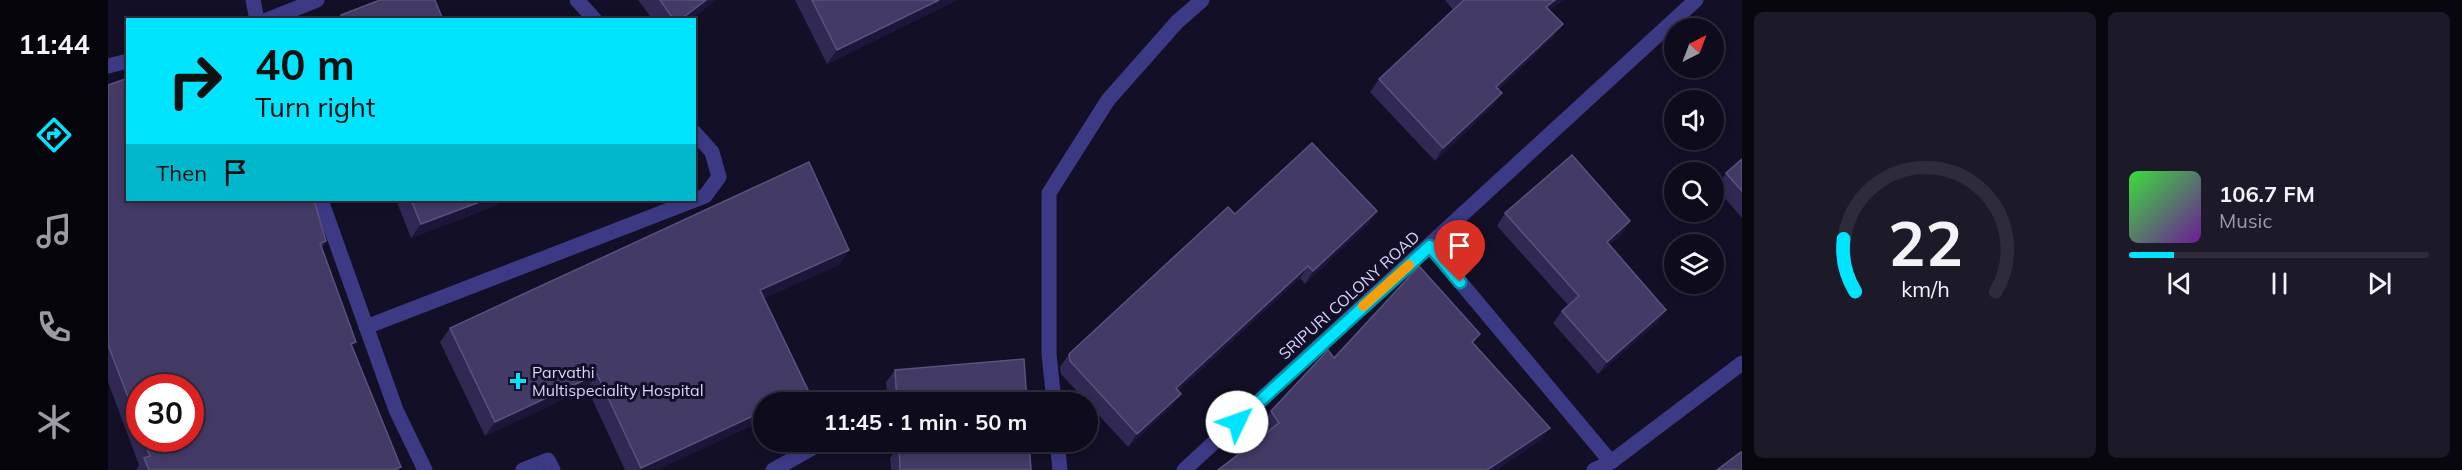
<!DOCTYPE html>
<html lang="en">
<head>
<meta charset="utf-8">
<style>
  :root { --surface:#0e0b1c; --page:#1c1929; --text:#f1f3f6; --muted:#9b9ba3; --line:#2e2b3b; --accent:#00e5ff }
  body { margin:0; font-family:Mulish,sans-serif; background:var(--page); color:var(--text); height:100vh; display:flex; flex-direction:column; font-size:22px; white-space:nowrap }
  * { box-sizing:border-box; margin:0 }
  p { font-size:20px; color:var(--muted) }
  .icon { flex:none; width:33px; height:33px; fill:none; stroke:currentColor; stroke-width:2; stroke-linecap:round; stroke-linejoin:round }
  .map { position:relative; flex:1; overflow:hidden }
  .drawer { display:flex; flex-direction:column; gap:12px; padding:12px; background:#08060f; width:720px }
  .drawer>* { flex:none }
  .top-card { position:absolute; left:18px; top:18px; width:570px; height:183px; border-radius:0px; box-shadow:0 3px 9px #0003,0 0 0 2px var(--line); background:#00e5ff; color:#111; overflow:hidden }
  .needle { width:39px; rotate:42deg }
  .fabs { position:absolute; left:1556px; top:18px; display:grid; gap:12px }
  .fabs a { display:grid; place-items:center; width:60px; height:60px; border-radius:50%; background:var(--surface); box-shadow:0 3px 9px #0003,0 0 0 2px var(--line); font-size:30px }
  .speed { position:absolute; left:18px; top:374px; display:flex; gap:12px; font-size:30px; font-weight:700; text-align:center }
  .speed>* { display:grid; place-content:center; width:78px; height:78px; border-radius:50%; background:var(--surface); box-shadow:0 3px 9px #0003,0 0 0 2px var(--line); line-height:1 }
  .speed .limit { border:9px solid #d22; background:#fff; color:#111 }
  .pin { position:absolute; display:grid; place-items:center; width:51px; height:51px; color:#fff; margin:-62px -26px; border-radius:50% 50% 50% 0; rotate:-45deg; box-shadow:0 0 6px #0007 }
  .pin .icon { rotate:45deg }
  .me { position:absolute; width:66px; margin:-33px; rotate:48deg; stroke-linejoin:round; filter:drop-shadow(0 0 4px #0008) }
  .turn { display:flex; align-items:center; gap:21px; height:126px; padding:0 30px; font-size:27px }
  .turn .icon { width:78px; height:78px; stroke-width:2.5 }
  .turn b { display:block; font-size:42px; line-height:51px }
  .then { display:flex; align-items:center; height:57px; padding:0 30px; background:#0003; gap:12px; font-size:22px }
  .drawer .tile { flex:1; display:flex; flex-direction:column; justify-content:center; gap:9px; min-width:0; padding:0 21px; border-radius:9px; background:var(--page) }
  .drawer .dial { align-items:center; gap:0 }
  .dial svg { height:156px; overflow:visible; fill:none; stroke:var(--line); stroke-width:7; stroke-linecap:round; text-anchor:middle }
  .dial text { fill:var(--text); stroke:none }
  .song { display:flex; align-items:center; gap:18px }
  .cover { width:72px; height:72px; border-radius:9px; background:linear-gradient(135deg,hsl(120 70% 55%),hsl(280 70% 35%)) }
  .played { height:6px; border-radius:3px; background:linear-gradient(90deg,var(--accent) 15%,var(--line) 15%) }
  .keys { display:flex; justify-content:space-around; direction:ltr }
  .drawer .tiles { flex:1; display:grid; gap:12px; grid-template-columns:repeat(2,1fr) }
  .trip { position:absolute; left:645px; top:392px; width:345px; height:60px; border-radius:30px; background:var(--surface); box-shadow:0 3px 9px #0003,0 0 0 2px var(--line); font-weight:700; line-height:60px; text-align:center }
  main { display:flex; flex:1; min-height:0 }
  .tab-bar { display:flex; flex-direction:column; width:108px; justify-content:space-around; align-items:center; background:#06040b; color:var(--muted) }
  .tab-bar .icon { width:42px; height:42px }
  .tab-bar .on { color:var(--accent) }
  .tab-bar b { font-size:27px; color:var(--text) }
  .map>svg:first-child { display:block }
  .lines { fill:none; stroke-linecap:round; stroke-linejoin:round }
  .street { stroke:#3d3a85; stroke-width:15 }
  .wall { fill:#312854; fill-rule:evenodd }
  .shaded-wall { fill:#1d163a }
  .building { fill:#433a66; stroke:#5a527e; stroke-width:1.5 }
  .route-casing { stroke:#0095a6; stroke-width:15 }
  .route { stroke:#00e5ff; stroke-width:10 }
  .slow { stroke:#f59e0b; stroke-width:10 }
  .poi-dot { fill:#00e5ff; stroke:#130f26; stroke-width:2 }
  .labels { text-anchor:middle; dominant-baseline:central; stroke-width:6; stroke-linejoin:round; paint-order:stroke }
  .street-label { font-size:16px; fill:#d9d4ff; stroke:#130f26 }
  .poi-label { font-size:16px; fill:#d9d4ff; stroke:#130f26; text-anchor:start }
</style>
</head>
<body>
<main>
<nav class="tab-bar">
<b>11:44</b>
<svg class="icon on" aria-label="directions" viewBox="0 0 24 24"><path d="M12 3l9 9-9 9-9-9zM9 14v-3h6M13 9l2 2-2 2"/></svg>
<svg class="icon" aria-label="music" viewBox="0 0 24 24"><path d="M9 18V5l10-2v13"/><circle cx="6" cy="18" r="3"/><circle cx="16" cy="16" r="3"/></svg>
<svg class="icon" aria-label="phone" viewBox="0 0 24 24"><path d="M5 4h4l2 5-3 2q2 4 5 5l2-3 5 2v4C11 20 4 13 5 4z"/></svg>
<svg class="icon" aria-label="climate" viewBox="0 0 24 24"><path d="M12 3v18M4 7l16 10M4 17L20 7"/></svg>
</nav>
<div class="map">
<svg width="1634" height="470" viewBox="0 0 1634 470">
  <rect width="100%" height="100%" fill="#130f26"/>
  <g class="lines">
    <!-- street -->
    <path class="street" d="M145,0L149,20
      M469,0L487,20
      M159,20L209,0
      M0,66L20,61
      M213,200L288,410L317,470
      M1322,246L1503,462
      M258,327L597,196L611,177L604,152L586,132
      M946,402L941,354V193L1000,100L1069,22L1094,0
      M949,441L952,470
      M415,470L440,460L445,470
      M665,470L717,441
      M1076,470L1588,0
      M1486,470L1503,462L1634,363"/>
  </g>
  <!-- wall -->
  <path class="wall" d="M530,0H608L582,20H545Z
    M687,0H849L719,64Z
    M1337,0H1455L1441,10L1455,24L1446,36L1390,90L1385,106L1327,161L1262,92L1271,79L1345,10Z
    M0,85L218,241L214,247L244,347L291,470H28L31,465L0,382ZM32,387L82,438H32Z
    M1634,159V218L1608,188L1618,173Z
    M288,200H393L389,205L303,238Z
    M1269,211L1260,224L1197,284L1192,278L1070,391L1064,406L1020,447L953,374L952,367L961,354L1127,214Z
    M1397,213L1522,221L1514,234L1501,245L1550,322L1490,374L1445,323L1454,311L1460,305L1389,226Z
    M741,250L731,265L656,298L700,390L691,402H656L550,470H517L479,388L377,436L332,342L342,328Z
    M1372,334L1365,343L1432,441L1159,432L1154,425L1163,411L1226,358Z
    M787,370L919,402H780L778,382Z
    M783,441H921L923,470H783L782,458L784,455Z"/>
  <!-- shaded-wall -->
  <path class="shaded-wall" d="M598,0H608L582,20H572Z
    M831,0H849L719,64L729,50Z
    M1447,0H1455L1429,19L1438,7Z
    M1455,24L1446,36L1379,100L1388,87Z
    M1394,93L1385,106L1327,161L1335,148Z
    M377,200H393L389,205L303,238L313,224Z
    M1269,211L1260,224L1197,284L1205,271Z
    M1522,221L1514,234L1490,254L1499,242Z
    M741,250L731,265L642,305L652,290Z
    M1200,266L1192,278L1059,401L1068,388Z
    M1558,310L1550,322L1490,374L1499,362Z
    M489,374L479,388L377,436L387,422Z
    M700,390L691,402H674Z
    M1073,394L1064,406L1020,447L1029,434Z
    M656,411V420L550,470H532L533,468Z
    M1442,428L1432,441L1389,470H1379Z"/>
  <!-- building -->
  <path class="building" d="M272,0H327L335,20H234L233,15Z
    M552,0H598L572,20H566Z
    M704,0H831L729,50Z
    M1356,0H1447L1438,7L1455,24L1388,87L1394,93L1335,148L1271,79Z
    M20,78V200H206L218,241L212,243L248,342L243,344L293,467L285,470H41L36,458L42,456L35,438H82V387H32V428L0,345V85Z
    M1204,143L1269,211L1205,271L1200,266L1068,388L1073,394L1029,434L962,361L961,354L1120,207L1127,214Z
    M1464,155L1522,221L1499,242L1558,310L1499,362L1454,311L1471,296L1397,213Z
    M1634,159V191L1618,173Z
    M701,162L741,250L652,290L700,390L674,402H656V411L533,468L489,374L387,422L342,328Z
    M303,200H377L313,224Z
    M1311,266L1372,334L1364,342L1442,428L1379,470H1110L1171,423L1163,411L1220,350L1226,358Z
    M916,359L919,402H789L787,370Z
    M793,441H921L923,470H792L791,446L793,445Z
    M1633,452L1634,454V470H1609Z"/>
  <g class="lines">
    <!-- route casing -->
    <g class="route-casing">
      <path id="route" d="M1129,422L1322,246L1352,282"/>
    </g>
    <!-- route -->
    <use href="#route" class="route"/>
    <!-- slow -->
    <path class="slow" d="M1255,306L1301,265"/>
  </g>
  <!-- markers -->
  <path class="poi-dot" d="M407 372h6v6h6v6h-6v6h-6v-6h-6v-6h6z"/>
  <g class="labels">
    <!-- street labels -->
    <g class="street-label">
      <text transform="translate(1241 295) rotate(-42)">SRIPURI COLONY ROAD</text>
    </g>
    <!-- poi labels -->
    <g class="poi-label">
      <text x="424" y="372">Parvathi<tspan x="424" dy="18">Multispeciality Hospital</tspan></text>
    </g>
  </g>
</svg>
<div class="fabs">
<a><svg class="needle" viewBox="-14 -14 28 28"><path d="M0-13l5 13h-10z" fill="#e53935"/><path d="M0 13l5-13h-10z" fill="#9b9ba3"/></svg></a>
<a><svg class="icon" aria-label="sound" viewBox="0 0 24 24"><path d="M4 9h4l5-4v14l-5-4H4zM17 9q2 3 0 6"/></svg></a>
<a><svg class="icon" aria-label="search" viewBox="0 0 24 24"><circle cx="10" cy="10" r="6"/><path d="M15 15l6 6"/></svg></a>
<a><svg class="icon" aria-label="layers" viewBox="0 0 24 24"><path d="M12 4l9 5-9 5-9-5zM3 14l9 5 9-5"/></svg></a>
</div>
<div class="speed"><div class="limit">30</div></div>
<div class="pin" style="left:1352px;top:282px;background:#d93025"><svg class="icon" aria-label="arrive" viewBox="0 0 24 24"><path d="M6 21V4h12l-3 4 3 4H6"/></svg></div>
<svg class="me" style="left:1129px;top:422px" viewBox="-20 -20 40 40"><circle r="19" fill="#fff"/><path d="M0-13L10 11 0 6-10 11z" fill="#00e5ff"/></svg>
<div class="trip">11:45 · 1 min · 50 m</div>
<div class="top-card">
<div class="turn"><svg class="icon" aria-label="right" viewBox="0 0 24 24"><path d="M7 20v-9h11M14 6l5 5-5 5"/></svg><div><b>40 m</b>Turn right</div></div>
<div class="then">Then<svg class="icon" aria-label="arrive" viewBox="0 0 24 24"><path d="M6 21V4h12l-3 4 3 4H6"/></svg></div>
</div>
</div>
<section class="drawer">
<div class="tiles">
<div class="tile dial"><svg viewBox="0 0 100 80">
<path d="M14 69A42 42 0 1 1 86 69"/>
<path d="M14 69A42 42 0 0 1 8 42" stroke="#00e5ff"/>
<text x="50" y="56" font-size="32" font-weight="700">22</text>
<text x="50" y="72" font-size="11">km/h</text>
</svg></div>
<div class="tile">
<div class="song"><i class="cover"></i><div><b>106.7 FM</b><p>Music</p></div></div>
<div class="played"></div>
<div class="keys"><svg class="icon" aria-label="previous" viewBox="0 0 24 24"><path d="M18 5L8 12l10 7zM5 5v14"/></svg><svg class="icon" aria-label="pause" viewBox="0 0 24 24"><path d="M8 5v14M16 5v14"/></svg><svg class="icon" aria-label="next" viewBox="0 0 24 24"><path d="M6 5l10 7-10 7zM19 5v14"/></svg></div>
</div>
</div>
</section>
</main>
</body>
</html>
